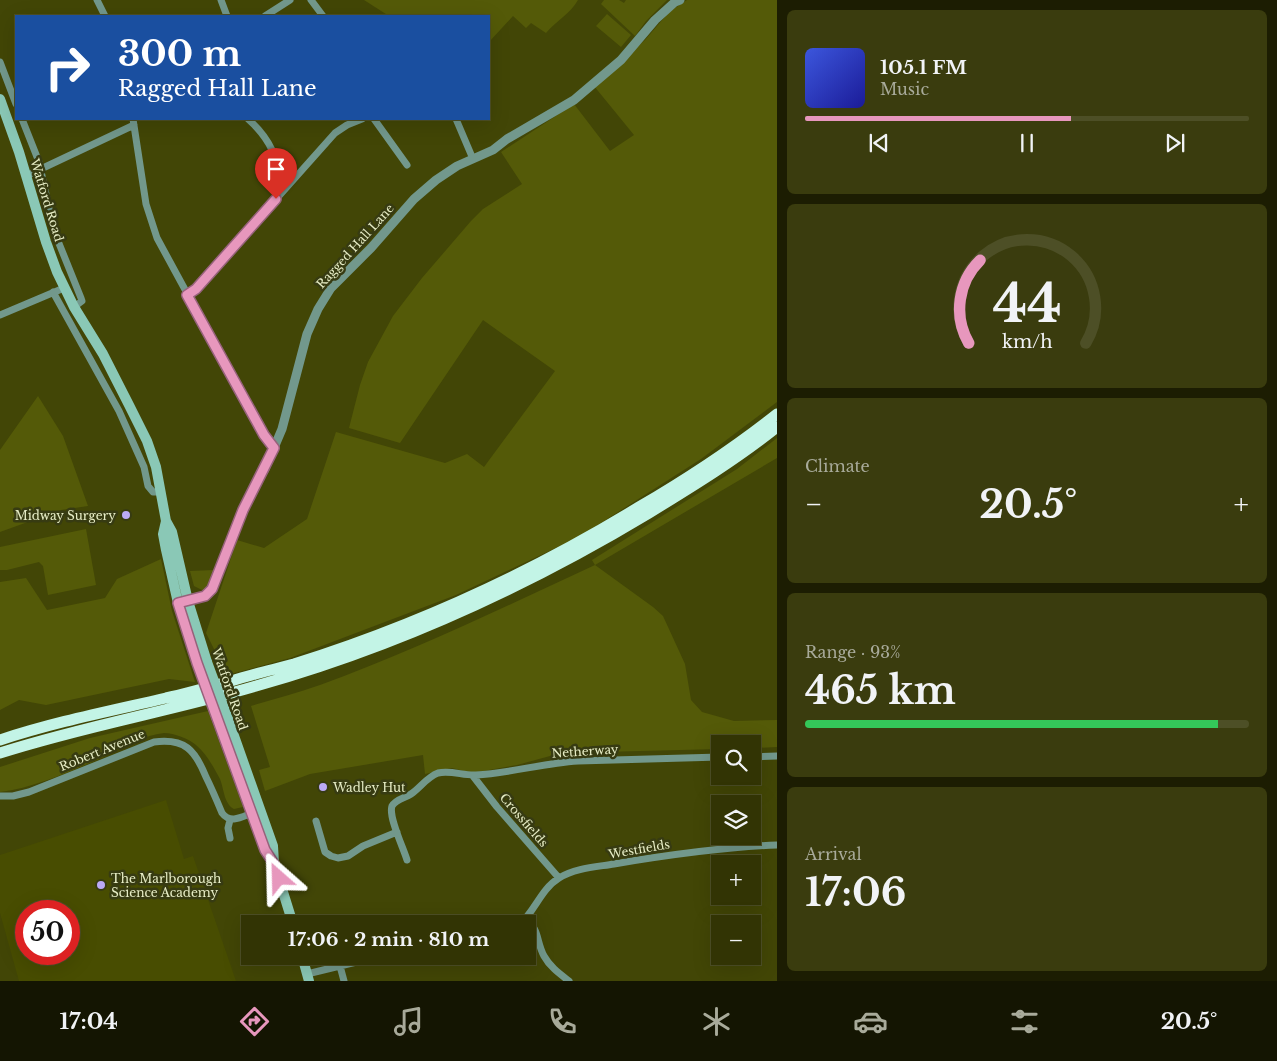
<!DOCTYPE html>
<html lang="en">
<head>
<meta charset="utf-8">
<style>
  :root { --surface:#323404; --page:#3a3c0e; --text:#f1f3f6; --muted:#a8aa9a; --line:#4d4f26; --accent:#e797bd }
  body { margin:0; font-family:"Libre Baskerville",serif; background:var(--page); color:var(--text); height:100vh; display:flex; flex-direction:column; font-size:19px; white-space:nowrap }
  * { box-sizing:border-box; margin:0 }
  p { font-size:16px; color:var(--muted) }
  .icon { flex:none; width:28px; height:28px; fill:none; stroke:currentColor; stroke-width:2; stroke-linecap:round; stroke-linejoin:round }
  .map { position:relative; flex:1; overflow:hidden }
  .side { display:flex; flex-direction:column; gap:10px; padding:10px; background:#1c1d02; width:500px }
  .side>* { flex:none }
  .guide { position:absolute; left:15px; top:15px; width:475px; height:105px; border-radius:0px; box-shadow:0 5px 20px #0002,0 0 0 1px var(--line); background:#1a4fa0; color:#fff; overflow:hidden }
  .tools { position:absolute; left:711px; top:735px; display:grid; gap:10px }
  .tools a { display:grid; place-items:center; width:50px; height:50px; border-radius:0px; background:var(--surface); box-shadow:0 5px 20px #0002,0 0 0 1px var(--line); font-size:25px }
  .speed { position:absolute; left:15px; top:900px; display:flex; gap:10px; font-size:25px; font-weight:700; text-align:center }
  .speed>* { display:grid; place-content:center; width:65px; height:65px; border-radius:50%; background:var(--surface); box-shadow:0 5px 20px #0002,0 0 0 1px var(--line); line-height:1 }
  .speed .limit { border:8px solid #d22; background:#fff; color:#111 }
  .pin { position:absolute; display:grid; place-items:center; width:42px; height:42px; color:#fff; margin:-51px -21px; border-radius:50% 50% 50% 0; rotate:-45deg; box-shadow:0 0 5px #0007 }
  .pin .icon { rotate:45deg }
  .me { position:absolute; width:55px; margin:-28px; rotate:335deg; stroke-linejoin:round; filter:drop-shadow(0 0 4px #0008) }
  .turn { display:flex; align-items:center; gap:18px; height:105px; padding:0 20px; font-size:22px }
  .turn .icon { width:65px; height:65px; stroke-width:2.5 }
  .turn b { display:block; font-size:35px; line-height:42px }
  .big { font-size:38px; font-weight:700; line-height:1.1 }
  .side .tile { flex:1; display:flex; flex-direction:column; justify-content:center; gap:8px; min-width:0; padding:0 18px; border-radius:8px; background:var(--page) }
  .side .dial { align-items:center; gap:0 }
  .dial svg { height:130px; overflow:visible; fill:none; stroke:var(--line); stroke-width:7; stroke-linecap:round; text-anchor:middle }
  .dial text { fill:var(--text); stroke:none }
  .song { display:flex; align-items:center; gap:15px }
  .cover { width:60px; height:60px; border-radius:8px; background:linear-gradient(135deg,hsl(230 70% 55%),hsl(240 70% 35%)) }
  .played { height:5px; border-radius:2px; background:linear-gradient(90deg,var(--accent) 60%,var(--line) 60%) }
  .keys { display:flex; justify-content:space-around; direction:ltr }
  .heat { display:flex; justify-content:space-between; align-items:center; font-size:28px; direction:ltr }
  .charge { height:8px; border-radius:4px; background:linear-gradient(90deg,#34c759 93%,var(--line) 0) }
  .trip { position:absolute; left:241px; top:915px; width:295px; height:50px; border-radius:0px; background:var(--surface); box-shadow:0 5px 20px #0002,0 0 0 1px var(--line); font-weight:700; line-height:50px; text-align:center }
  .tabs { display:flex; height:80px; justify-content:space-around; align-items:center; background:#141502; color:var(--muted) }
  .tabs .icon { width:35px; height:35px }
  .tabs .selected { color:var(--accent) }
  .tabs b { font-size:22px; color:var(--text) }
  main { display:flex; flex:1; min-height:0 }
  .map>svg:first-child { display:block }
  .built { fill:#484d01; fill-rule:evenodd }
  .green { fill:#545a08 }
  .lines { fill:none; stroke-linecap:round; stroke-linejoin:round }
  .minor { stroke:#72988c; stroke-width:7 }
  .tertiary { stroke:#72988c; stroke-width:9 }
  .secondary { stroke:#8ac8b6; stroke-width:10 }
  .trunk { stroke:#c3f4e6; stroke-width:11 }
  .secondary-bridge { stroke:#8ac8b6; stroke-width:10 }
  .route-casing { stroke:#96627b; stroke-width:12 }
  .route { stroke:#e797bd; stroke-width:9 }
  .poi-dot { fill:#bbaaf6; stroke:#373b12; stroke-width:2 }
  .labels { text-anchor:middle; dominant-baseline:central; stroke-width:5; stroke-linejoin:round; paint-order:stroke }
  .street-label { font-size:12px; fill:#e7edc6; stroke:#373b12 }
  .poi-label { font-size:12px; fill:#e7edc6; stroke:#373b12; text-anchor:start }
</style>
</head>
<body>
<main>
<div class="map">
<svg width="777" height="981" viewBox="0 0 777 981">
  <rect width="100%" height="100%" fill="#424606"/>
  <!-- built -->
  <path class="built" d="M166,800L184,859L193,856L236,981H19L0,913V855ZM26,911H69V954H26Z"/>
  <!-- green -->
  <path class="green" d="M364,0H578C570,14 556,21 546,33L531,23L526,28L513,16L489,42V16H389Z
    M604,0H619L624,3L626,0H667L646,21L635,36L601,4Z
    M687,0H777V402L701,459L579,537L456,595L290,658L227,675L206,633L237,540L264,548L307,519L336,432L445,463L467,454L484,467L555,371L483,320L400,443L349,428L360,385L368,362L393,316L422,278L471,221L483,209L522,184L501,152L574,104L610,151L634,135L594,86L645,40L669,12Z
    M607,14L631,35L621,47L596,26Z
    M38,396L63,436L88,506L61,510L0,532V450Z
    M777,438V458L595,565L653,607L663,616L685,664L691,700L702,712L734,721L777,720V747L753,748L752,744H720V749L561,753L517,765L472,773L452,768L425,774L423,755L310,774L265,791L259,770L270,767L251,706C274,699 297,693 320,685C414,651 504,607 595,565L592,560L737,469Z
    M86,529L96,585L48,595L43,566L39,562L7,570H0V547Z
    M161,559L172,611L195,682L169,679L46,705L19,700L0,710V582L26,578L47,610L105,598L117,579Z
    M214,570L210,584L204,591L194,586L190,571Z
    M208,711L243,807L234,809C224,804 224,789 220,779C214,768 206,753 196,745C189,739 174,733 164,733C144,735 126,746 108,755C76,769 35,788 0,792V767L90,738Z"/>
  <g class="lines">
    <!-- minor -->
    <path class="minor" d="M97,0L105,16
      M221,0L227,16
      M311,0L323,16
      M265,16L290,0
      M0,62L16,104
      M22,119L39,162L54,231L81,298L82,301L74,307
      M133,119L146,204L157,238L264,435L274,448
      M248,119C258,128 266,137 272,150C277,163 278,175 289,184
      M374,119L407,165
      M456,119L473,159
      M26,176L134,125
      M53,292L119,411L144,467L148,486L153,492H161
      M187,295L196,289L335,133L347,125L362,119
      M0,315L64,288
      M752,757L777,756
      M473,776L497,807L559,878
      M0,796H13L29,792L154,742C185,738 195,750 206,777C212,789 217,801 222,813C231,825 243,816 255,812
      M230,820L228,828L230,838
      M316,821L325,852L331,856L338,858L348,856L363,846L397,832
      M407,860C404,849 388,817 392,806C396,799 405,798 411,794C420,788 427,777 438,773C451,770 464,776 476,775C511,773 544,763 578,761L720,757
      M525,918C540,930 536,941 544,956C550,967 560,974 569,981
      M520,924C535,911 541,889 559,878C575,868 596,867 614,864C668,855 722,847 777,845
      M340,966L344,981
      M307,974L381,956"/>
    <!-- tertiary -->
    <path class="tertiary" d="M181,602L205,596L212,589L243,510L253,488L265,469L282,429L307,334L318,309L331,288L371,248L414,199L436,180L457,166L493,150L507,139L574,100L621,60L655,20L675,2L680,0"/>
    <!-- secondary -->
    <path class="secondary" d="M0,99L19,152L46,242L57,272L74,307L103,354L129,405L147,441L156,467L166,521L163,534L166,550L178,603L197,663
      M166,521L172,532L188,601L207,662
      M227,716L273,846L274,863L293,924
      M217,719L265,850L273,862
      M302,956L309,981"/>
    <!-- trunk -->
    <path class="trunk" d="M0,740C54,722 110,711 166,698C195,692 223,683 252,675C266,671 280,668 294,664C415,626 531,573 639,507C687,479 734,448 777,414
      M0,753C84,726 171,711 256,686C395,647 526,587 649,513C693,486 737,459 777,427"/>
    <!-- secondary-bridge -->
    <path class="secondary-bridge" d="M207,662L227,716
      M197,663L217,719"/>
  </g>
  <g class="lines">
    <!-- route casing -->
    <g class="route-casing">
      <path id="route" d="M276,199L196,289L187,295L264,435L274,448L243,510L212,589L205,596L178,603L197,663L265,850L274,864L279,878"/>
    </g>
    <!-- route -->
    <use href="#route" class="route"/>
  </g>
  <!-- markers -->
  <g class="poi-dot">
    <circle cx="126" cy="515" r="5"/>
    <circle cx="323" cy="787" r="5"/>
    <circle cx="101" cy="885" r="5"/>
  </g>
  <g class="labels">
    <!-- street labels -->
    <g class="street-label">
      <text transform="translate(47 200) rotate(73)">Watford Road</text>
      <text transform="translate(355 246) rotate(-48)">Ragged Hall Lane</text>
      <text transform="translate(230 689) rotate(71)">Watford Road</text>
      <text transform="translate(102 750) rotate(-22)">Robert Avenue</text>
      <text transform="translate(585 751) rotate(-4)">Netherway</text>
      <text transform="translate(524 820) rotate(49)">Crossfields</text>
      <text transform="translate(639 849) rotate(-10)">Westfields</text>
    </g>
    <!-- poi labels -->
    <g class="poi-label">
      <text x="116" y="515" text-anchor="end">Midway Surgery</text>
      <text x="333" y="787">Wadley Hut</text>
      <text x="111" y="878">The Marlborough<tspan x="111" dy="14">Science Academy</tspan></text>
    </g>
  </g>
</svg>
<div class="tools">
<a><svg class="icon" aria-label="search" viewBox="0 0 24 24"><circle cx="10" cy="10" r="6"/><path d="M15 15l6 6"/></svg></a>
<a><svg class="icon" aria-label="layers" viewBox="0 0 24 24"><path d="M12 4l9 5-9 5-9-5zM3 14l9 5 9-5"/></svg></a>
<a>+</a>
<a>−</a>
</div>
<div class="speed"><div class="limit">50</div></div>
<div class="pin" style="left:276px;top:199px;background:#d93025"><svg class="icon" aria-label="arrive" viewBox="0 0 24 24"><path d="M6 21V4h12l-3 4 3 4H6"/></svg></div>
<svg class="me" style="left:279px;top:878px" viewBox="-20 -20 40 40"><path d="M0-17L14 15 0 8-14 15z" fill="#e797bd" stroke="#fff" stroke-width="4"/></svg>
<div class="trip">17:06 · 2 min · 810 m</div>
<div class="guide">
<div class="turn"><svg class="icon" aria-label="right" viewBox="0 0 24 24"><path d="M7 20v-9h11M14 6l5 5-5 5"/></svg><div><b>300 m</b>Ragged Hall Lane</div></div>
</div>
</div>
<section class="side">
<div class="tile">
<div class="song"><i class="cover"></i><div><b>105.1 FM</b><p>Music</p></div></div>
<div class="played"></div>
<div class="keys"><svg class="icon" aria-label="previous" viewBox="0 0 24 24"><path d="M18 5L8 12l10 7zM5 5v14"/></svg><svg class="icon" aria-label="pause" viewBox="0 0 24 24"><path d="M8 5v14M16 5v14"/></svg><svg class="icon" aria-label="next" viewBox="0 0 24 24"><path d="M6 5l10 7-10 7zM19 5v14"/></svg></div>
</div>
<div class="tile dial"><svg viewBox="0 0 100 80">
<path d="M14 69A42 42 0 1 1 86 69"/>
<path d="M14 69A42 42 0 0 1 21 18" stroke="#e797bd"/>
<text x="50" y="56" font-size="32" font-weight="700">44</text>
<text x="50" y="72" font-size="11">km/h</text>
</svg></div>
<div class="tile"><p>Climate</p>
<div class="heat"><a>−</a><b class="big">20.5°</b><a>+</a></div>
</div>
<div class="tile"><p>Range · 93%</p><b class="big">465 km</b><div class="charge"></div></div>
<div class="tile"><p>Arrival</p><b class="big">17:06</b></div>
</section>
</main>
<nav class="tabs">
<b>17:04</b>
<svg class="icon selected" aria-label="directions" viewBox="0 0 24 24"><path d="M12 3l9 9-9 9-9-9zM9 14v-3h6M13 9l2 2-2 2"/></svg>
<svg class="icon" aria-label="music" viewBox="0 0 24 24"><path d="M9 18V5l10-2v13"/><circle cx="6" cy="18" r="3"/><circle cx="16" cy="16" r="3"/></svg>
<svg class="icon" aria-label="phone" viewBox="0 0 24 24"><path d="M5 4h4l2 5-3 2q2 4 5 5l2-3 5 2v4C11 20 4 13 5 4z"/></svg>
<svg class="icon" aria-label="climate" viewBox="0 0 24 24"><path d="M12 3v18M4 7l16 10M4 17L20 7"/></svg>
<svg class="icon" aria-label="car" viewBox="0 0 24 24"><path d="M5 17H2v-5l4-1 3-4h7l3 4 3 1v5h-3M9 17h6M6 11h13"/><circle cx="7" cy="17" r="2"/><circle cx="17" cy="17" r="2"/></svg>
<svg class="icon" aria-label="filters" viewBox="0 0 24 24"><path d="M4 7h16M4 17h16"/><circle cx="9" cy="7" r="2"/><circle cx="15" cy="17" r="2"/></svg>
<b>20.5°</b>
</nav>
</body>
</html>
